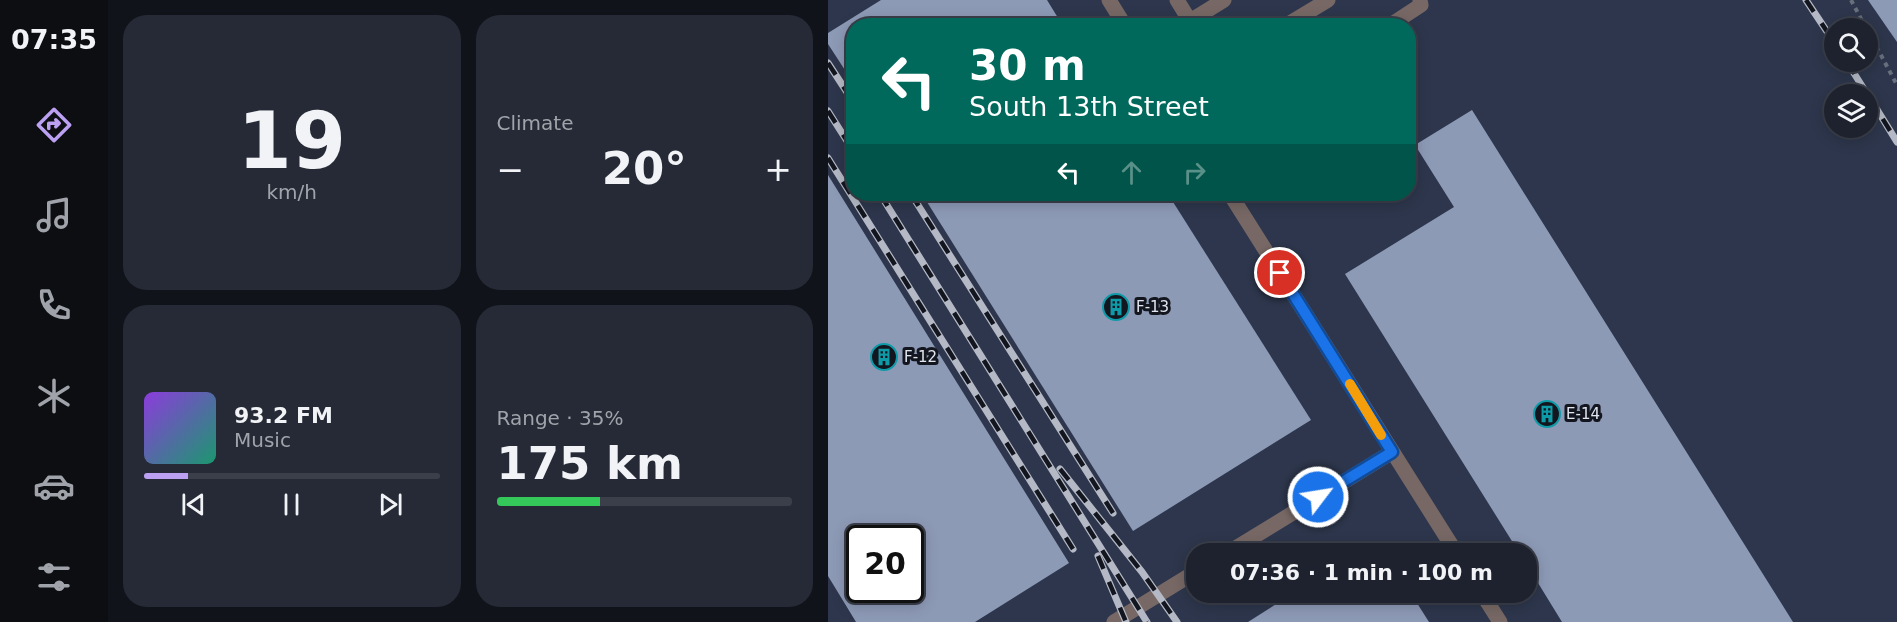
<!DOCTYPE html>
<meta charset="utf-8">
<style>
:root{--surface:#1d222e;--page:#252a36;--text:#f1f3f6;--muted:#a0a4aa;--line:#3b3f4a;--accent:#bca0f2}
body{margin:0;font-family:"DejaVu Sans",sans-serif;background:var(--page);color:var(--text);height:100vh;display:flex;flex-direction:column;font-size:22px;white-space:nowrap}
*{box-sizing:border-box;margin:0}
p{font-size:20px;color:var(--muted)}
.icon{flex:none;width:33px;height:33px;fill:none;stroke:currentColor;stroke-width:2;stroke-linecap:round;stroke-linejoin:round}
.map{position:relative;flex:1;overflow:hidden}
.drawer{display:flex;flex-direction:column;gap:15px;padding:15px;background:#101319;width:720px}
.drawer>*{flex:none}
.banner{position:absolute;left:18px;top:18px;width:570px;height:183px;border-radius:24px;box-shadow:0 3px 15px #0003,0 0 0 2px var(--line);background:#00695c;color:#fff;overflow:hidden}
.buttons{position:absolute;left:996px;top:18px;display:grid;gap:12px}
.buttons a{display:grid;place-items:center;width:54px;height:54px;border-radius:50%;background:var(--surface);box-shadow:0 3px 15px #0003,0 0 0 2px var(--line);font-size:30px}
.speed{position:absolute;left:18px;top:525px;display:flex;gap:12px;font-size:30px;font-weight:700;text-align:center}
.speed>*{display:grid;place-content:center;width:78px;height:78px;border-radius:50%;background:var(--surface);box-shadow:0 3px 15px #0003,0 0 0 2px var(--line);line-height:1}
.speed .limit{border:3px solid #111;border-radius:9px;background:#fff;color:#111}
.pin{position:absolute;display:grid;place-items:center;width:51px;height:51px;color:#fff;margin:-26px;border:3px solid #fff;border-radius:50%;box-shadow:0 2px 6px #0007}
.me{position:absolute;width:66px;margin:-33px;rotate:59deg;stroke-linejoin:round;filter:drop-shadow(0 0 4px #0008)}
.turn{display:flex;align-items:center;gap:21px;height:126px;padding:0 24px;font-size:27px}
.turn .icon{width:78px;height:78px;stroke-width:2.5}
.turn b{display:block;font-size:42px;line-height:51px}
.lanes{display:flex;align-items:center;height:57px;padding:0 24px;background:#0003;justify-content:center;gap:30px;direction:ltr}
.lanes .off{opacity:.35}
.big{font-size:45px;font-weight:700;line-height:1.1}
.drawer .tile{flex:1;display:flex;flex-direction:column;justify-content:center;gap:9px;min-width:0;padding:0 21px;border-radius:24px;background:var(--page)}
.drawer .dial{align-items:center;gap:0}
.dial b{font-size:78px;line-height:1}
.song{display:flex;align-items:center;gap:18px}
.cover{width:72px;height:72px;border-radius:9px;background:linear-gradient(135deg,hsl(270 70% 55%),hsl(160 70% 35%))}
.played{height:6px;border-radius:3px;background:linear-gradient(90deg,var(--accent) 15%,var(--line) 15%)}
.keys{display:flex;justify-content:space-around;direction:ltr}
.heat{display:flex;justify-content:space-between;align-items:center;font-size:33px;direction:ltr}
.charge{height:9px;border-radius:4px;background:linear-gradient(90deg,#34c759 35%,var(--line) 0)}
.drawer .tiles{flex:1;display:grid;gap:15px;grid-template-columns:repeat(2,1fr)}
.trip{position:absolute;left:358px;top:543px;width:351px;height:60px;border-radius:24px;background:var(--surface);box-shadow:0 3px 15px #0003,0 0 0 2px var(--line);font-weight:700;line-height:60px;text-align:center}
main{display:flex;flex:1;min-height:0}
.menu{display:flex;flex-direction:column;width:108px;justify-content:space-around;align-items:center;background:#0c0e12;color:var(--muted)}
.menu .icon{width:42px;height:42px}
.menu .current{color:var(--accent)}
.menu b{font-size:27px;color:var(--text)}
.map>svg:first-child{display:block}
</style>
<main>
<nav class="menu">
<b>07:35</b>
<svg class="icon current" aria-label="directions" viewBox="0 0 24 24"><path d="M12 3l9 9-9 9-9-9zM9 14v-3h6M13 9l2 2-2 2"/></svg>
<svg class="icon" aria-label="music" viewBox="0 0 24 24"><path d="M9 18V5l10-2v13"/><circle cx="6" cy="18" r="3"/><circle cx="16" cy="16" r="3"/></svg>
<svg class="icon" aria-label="phone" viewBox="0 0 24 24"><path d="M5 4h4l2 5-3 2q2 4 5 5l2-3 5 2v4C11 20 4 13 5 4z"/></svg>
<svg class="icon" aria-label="climate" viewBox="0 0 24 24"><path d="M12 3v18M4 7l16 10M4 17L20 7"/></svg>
<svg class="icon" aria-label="car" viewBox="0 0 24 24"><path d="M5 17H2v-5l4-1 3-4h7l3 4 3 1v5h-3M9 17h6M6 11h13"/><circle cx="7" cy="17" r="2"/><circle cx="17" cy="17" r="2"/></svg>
<svg class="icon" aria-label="filters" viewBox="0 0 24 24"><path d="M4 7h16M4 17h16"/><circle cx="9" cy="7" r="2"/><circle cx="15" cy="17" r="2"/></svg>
</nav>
<section class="drawer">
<div class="tiles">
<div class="tile dial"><b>19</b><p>km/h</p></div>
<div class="tile"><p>Climate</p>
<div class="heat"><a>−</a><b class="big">20°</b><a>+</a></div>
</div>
<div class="tile">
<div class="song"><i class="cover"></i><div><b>93.2 FM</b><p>Music</p></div></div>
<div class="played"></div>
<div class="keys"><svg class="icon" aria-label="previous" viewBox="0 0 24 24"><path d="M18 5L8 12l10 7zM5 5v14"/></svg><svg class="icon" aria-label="pause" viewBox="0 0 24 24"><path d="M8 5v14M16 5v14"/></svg><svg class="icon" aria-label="next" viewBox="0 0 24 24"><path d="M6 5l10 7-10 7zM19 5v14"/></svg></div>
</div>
<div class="tile"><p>Range · 35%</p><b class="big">175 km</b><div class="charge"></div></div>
</div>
</section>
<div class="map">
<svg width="1069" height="622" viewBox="0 0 1069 622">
<rect width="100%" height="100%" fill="#272e3e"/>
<path fill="#2d364c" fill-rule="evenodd" d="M 0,0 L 1069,0 L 1069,622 L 0,622 ZM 26,26 L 580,26 L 580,194 L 26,194 ZM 1006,28 L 1040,28 L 1040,62 L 1006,62 ZM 1006,94 L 1040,94 L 1040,128 L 1006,128 ZM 32,538 L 82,538 L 82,590 L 32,590 ZM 369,554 L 699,554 L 699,592 L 369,592 Z"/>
<g fill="#8d9ab6" fill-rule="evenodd">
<polygon points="53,0 219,0 235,26 26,26 26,84 0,44 0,33"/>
<polygon points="1040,0 1069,0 1069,42"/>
<polygon points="644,110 965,622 734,622 699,565 699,554 692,554 517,274 626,207 587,145"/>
<path d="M 0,175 L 241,563 L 147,622 L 28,622 L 0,576 ZM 32,538 L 82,538 L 82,590 L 32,590 Z"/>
<polygon points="94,194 340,194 483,420 305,531"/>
<polygon points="467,592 582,592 601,622 420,622"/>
</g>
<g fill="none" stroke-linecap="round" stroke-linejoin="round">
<g stroke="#686f7d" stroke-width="4" stroke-dasharray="4.5 4.5" stroke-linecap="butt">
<polyline points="1023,0 1038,28"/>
<polyline points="1040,31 1069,85"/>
</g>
<g stroke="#776865" stroke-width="15">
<polyline points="281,0 297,26"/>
<polyline points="349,0 365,26"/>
<polyline points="354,26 396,0"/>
<polyline points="457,26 500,0"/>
<polyline points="561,26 593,5 592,0"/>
<polyline points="402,194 629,554"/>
<polyline points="398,554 564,452"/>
<polyline points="653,592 672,622"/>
<polyline points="286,622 369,571"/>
</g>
<defs>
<g id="rail">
<polyline points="978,0 1006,42"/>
<polyline points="1019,62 1039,94"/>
<polyline points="0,63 26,103"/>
<polyline points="1040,95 1069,142"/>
<polyline points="0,111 26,152"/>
<polyline points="0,158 245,549"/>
<polyline points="52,194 319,622"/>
<polyline points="83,194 285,513"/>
<polyline points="232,469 314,572 349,622"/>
<polyline points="270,556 298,622"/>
</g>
</defs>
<use href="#rail" stroke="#b4b9c5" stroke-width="7"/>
<use href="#rail" stroke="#13161e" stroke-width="4.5" stroke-dasharray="14" stroke-linecap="butt"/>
</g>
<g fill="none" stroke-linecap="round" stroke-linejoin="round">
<defs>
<polyline id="route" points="452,273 564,452 490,497"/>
</defs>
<use href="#route" stroke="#114b97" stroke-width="15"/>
<use href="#route" stroke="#1a73e8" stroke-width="10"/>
<polyline stroke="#f59e0b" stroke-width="10" points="522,384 553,435"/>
</g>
<defs>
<symbol id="building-ring" viewBox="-11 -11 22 22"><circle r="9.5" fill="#13161e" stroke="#0f9aa8" stroke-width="1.5"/><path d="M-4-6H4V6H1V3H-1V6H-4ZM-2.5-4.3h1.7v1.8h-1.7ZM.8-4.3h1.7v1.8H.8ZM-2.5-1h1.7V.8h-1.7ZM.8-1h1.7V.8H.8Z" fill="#0f9aa8"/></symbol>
</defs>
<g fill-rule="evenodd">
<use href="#building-ring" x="273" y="292" width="30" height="30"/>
<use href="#building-ring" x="41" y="342" width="30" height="30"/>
<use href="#building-ring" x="704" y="399" width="30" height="30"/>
</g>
<g text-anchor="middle" stroke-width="6" stroke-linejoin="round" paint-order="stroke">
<g font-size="15" fill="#e0e5f0" stroke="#13161e" text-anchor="start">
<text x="308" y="312">F-13</text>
<text x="76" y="362">F-12</text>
<text x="738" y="419">E-14</text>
</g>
</g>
</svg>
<div class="buttons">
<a><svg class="icon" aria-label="search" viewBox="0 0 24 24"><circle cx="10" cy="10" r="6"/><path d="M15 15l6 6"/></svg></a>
<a><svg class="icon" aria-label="layers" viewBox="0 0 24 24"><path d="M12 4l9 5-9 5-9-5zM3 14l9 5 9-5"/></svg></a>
</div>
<div class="speed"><div class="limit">20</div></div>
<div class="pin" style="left:452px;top:273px;background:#d93025"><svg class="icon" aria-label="arrive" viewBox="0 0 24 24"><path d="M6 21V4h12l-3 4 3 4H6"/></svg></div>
<svg class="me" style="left:490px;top:497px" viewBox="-20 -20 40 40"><circle r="17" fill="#1a73e8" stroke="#fff" stroke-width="3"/><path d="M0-11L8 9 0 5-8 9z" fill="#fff"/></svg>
<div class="trip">07:36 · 1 min · 100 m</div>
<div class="banner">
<div class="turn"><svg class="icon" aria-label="left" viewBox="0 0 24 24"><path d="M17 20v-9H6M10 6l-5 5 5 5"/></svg><div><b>30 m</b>South 13th Street</div></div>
<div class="lanes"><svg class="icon" aria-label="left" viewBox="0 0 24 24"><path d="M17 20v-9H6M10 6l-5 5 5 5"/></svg><svg class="icon off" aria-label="ahead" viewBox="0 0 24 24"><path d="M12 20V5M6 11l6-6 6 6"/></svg><svg class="icon off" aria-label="right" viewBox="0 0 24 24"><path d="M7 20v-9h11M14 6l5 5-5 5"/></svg></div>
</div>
</div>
</main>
